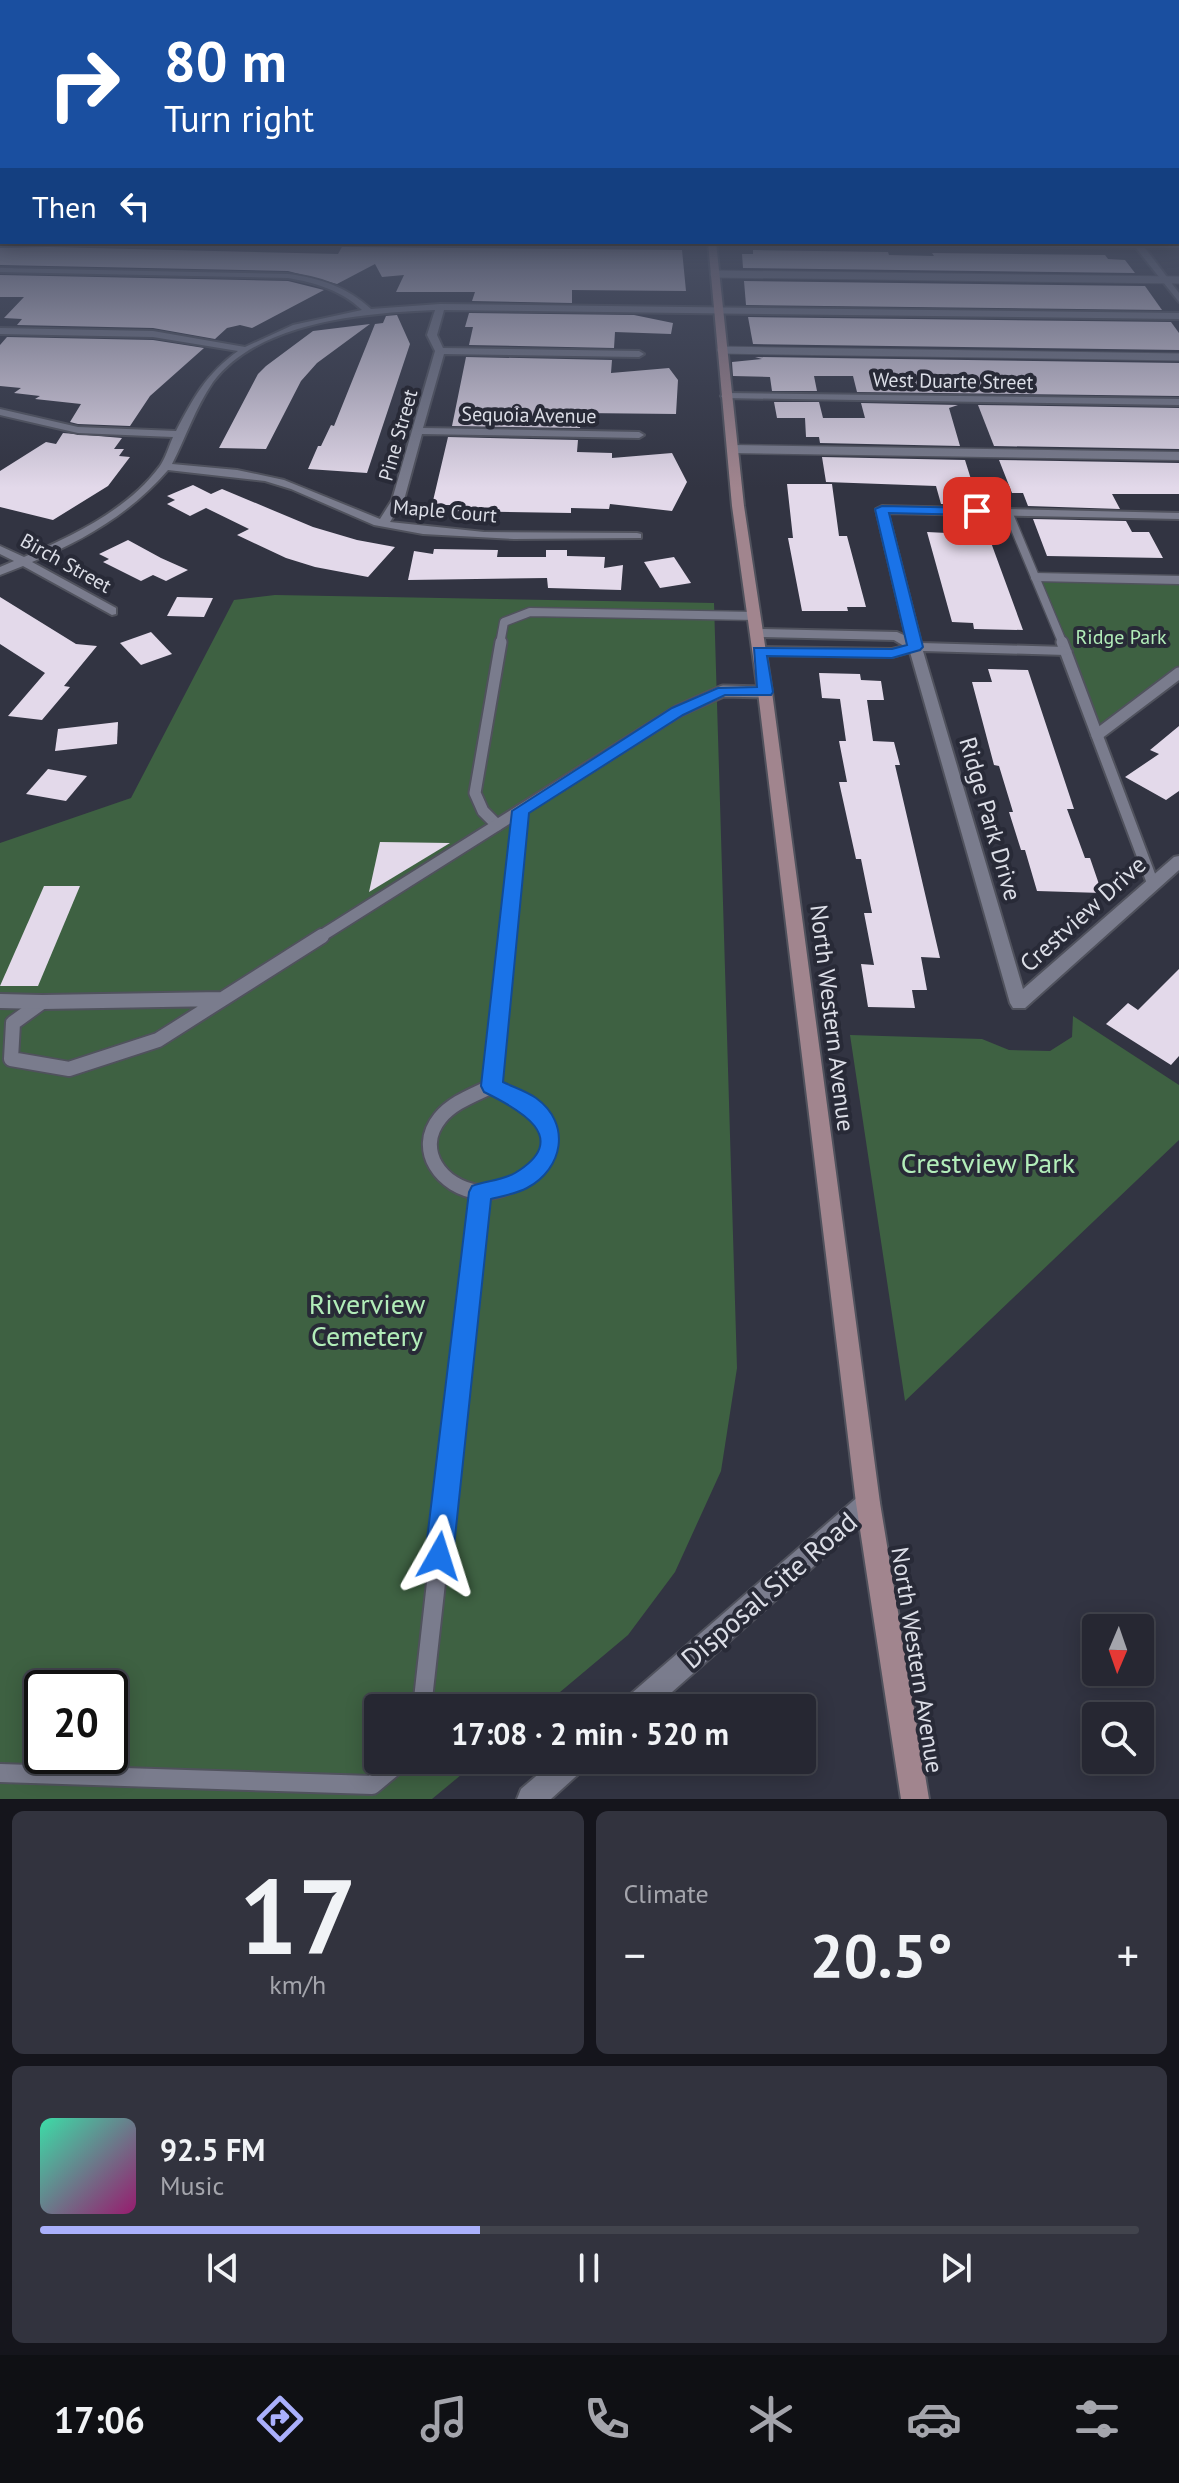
<!DOCTYPE html>
<meta charset="utf-8">
<style>
:root{--surface:#262732;--page:#32333e;--text:#f1f3f6;--muted:#a4a5ac;--line:#42444d;--accent:#aab0fc}
body{margin:0;font-family:"PT Sans",sans-serif;background:var(--page);color:var(--text);height:100vh;display:flex;flex-direction:column;font-size:30px;white-space:nowrap}
*{box-sizing:border-box;margin:0}
p{font-size:26px;color:var(--muted)}
.icon{flex:none;width:44px;height:44px;fill:none;stroke:currentColor;stroke-width:2;stroke-linecap:round;stroke-linejoin:round}
.map{position:relative;height:1799px;overflow:hidden}
.sheet{display:flex;flex-direction:column;gap:12px;padding:12px;background:#15151c;flex:1}
.sheet>*{flex:none}
.top-card{position:absolute;left:0px;top:0px;width:1180px;height:244px;box-shadow:0 4px 20px #0003,0 0 0 2px var(--line);background:#1a4fa0;color:#fff;overflow:hidden}
.needle{width:52px;rotate:182deg}
.fabs{position:absolute;left:1082px;top:1614px;display:grid;gap:16px}
.fabs a{display:grid;place-items:center;width:72px;height:72px;border-radius:8px;background:var(--surface);box-shadow:0 4px 20px #0003,0 0 0 2px var(--line);font-size:40px}
.speed{position:absolute;left:24px;top:1670px;display:flex;gap:16px;font-size:40px;font-weight:700;text-align:center}
.speed>*{display:grid;place-content:center;width:104px;height:104px;border-radius:50%;background:var(--surface);box-shadow:0 4px 20px #0003,0 0 0 2px var(--line);line-height:1}
.speed .limit{border:4px solid #111;border-radius:12px;background:#fff;color:#111}
.pin{position:absolute;display:grid;place-items:center;width:68px;height:68px;color:#fff;margin:-34px;border-radius:16px;box-shadow:0 4px 12px #0006}
.me{position:absolute;width:88px;margin:-44px;rotate:6deg;stroke-linejoin:round;filter:drop-shadow(0 0 6px #0008)}
.turn{display:flex;align-items:center;gap:28px;height:168px;padding:0 32px;font-size:36px}
.turn .icon{width:104px;height:104px;stroke-width:2.5}
.turn b{display:block;font-size:56px;line-height:68px}
.then{display:flex;align-items:center;height:76px;padding:0 32px;background:#0003;gap:16px;font-size:30px}
.big{font-size:60px;font-weight:800;line-height:1.1}
.sheet .card{flex:1;display:flex;flex-direction:column;justify-content:center;gap:12px;min-width:0;padding:0 28px;border-radius:12px;background:var(--page)}
.sheet .dial{align-items:center;gap:0}
.dial b{font-size:104px;line-height:1}
.song{display:flex;align-items:center;gap:24px}
.cover{width:96px;height:96px;border-radius:12px;background:linear-gradient(135deg,hsl(160 70% 55%),hsl(320 70% 35%))}
.played{height:8px;border-radius:4px;background:linear-gradient(90deg,var(--accent) 40%,var(--line) 40%)}
.keys{display:flex;justify-content:space-around;direction:ltr}
.heat{display:flex;justify-content:space-between;align-items:center;font-size:44px;direction:ltr}
.sheet .tiles{flex:1;display:grid;gap:12px;grid-template-columns:1fr 1fr}
.card:last-child{grid-column:span 2}
.trip{position:absolute;left:364px;top:1694px;width:452px;height:80px;border-radius:8px;background:var(--surface);box-shadow:0 4px 20px #0003,0 0 0 2px var(--line);font-weight:800;line-height:80px;text-align:center}
.dock{display:flex;height:128px;justify-content:space-around;align-items:center;background:#0f1014;color:var(--muted)}
.dock .icon{width:56px;height:56px}
.dock .on{color:var(--accent)}
.dock b{font-size:36px;color:var(--text)}
.map>svg:first-child{display:block}
</style>
<div class="map">
<svg width="1179" height="1799" viewBox="0 0 1179 1799">
<rect width="100%" height="100%" fill="#323442"/>
<g fill="#3e6142" fill-rule="evenodd">
<polygon points="1035,577 1179,580 1179,673 1097,735"/>
<path d="M 275,595 L 714,603 L 737,1368 L 721,1471 L 675,1572 L 628,1635 L 541,1708 L 378,1708 L 378,1760 L 479,1760 L 432,1799 L 0,1799 L 0,843 L 131,798 L 234,600 ZM 42,1688 L 110,1688 L 110,1756 L 42,1756 Z"/>
<polygon points="1073,1016 1179,1085 1179,1140 905,1401 850,1035 982,1039 1009,1050 1050,1051 1072,1037"/>
</g>
<g fill="#e3d9ea">
<polygon points="48,247 338,254 342,247 682,250 686,291 572,290 572,303 472,301 475,292 396,292 404,275 382,277 375,264 337,284 288,271 0,265 0,248"/>
<polygon points="753,250 888,252 889,255 934,256 932,253 1105,255 1108,259 1125,260 1135,273 743,268 742,254 753,254"/>
<polygon points="0,275 288,281 324,290 252,328 240,325 227,328 215,339 153,328 17,325 22,319 4,318 24,297 0,297"/>
<polygon points="744,281 1145,286 1162,310 746,305"/>
<polygon points="469,313 634,315 673,323 671,334 615,332 614,348 469,345 473,327 465,327"/>
<polygon points="397,315 410,344 367,473 308,469 318,446 321,446 331,425 334,426 375,324 383,323 386,316"/>
<polygon points="748,317 1171,322 1179,333 1179,350 753,344"/>
<polygon points="370,324 317,363 301,381 266,449 219,448 258,374 266,366 313,331"/>
<polygon points="7,337 153,340 204,348 150,396 130,426 78,424 70,422 81,404 35,399 40,396 14,393 21,388 0,386 0,345"/>
<polygon points="466,357 612,360 611,373 669,368 678,380 676,414 582,413 580,428 452,426"/>
<polygon points="755,357 1179,363 1179,396 857,392 853,376 814,376 817,391 772,391 770,377 733,376 732,362 762,359"/>
<polygon points="774,402 819,402 823,418 865,418 861,403 958,405 949,408 960,446 820,443 819,437 806,437 805,418 777,418"/>
<polygon points="978,405 1179,408 1179,449 994,446"/>
<polygon points="63,433 122,438 114,449 124,449 119,456 130,457 108,486 53,520 0,507 0,471 46,442 56,444"/>
<polygon points="448,437 578,440 577,452 612,453 612,458 672,453 687,482 672,511 610,504 609,509 571,508 571,513 450,511 450,505 432,505"/>
<polygon points="822,457 965,460 979,505 941,504 936,486 826,482"/>
<polygon points="999,460 1179,463 1179,494 1112,494 1120,509 1028,506 1023,493 1012,493"/>
<polygon points="787,484 832,484 839,536 847,536 866,607 847,607 848,611 802,611 788,538 793,538"/>
<polygon points="193,485 211,494 222,489 313,527 357,540 395,547 368,577 315,567 286,558 237,535 249,529 206,508 190,516 167,504 175,500 167,496"/>
<polygon points="945,517 982,518 1023,630 974,629 973,623 952,622 927,532 947,533"/>
<polygon points="1033,519 1126,521 1132,532 1149,532 1163,558 1047,556"/>
<polygon points="128,540 161,558 188,570 166,581 153,575 141,581 103,562 109,559 99,554"/>
<polygon points="434,549 498,550 497,557 546,557 546,550 567,550 567,556 605,557 604,568 623,565 621,590 548,588 547,578 408,580 414,551 433,554"/>
<polygon points="674,557 691,583 660,588 644,562"/>
<polygon points="0,597 76,644 97,646 64,686 70,687 42,720 8,716 45,673 0,644"/>
<polygon points="177,597 213,598 204,617 167,616"/>
<polygon points="151,632 172,654 141,665 120,643"/>
<polygon points="988,669 1028,670 1074,809 1067,809 1085,858 1090,858 1102,893 1037,891 1025,850 1021,850 1009,812 1013,812 999,766 994,765 972,682 992,682"/>
<polygon points="819,673 860,674 861,680 881,681 884,700 867,700 873,741 894,742 900,765 895,765 940,958 921,957 927,990 912,990 915,1008 868,1007 861,964 874,965 864,913 872,913 861,859 856,859 839,782 847,782 839,741 846,741 840,699 822,698"/>
<polygon points="118,722 117,744 55,751 58,729"/>
<polygon points="1179,726 1179,791 1166,800 1125,777 1159,754 1150,750"/>
<polygon points="48,769 87,776 66,801 26,794"/>
<polygon points="380,842 450,843 369,892"/>
<polygon points="44,886 80,886 38,986 0,986"/>
<polygon points="1179,969 1179,1056 1171,1065 1106,1024 1128,1003 1138,1010"/>
</g>
<g fill="none" stroke-linecap="round" stroke-linejoin="round">
<defs>
<g id="service-far4">
<polyline points="714,274 1179,280"/>
<polyline points="721,350 1179,357"/>
</g>
<g id="service-far3">
<polyline points="732,449 1179,456"/>
<polyline points="1008,512 1063,644"/>
<polyline points="1035,577 1179,580"/>
<polyline points="500,644 504,622 530,612 755,616"/>
</g>
<g id="service-far2">
<polyline points="1062,642 1153,884"/>
<polyline points="1097,735 1179,673"/>
<polyline points="497,825 483,811 475,793 501,642"/>
<polyline points="318,938 678,711 723,691 765,692"/>
<polyline points="507,938 520,811"/>
</g>
<g id="service-far1">
<polyline points="222,999 42,1002 13,1023 11,1059 69,1069 158,1040 322,936"/>
<polyline points="0,1001 42,1002"/>
<path d="M 492,1086 C 517,1097 550,1110 549,1143 C 548,1172 506,1194 479,1192 C 442,1188 414,1150 440,1118 C 453,1102 474,1095 492,1086 Z"/>
<polyline points="492,1086 507,936"/>
<polyline points="466,1316 480,1192"/>
</g>
<g id="service">
<polyline points="422,1708 466,1314"/>
<polyline points="0,1773 372,1785 402,1760"/>
</g>
<g id="minor">
<polygon points="870,242 1179,244 1179,248 1145,248 1179,293 1179,302 1136,248 874,244"/>
<path d="M 0,268 L 288,274 C 320,278 347,287 371,309 L 440,304 L 1179,313 L 1179,319 L 444,310 L 437,335 L 443,348 L 639,351 L 644,354 L 639,357 L 444,354 L 423,428 L 639,432 L 644,435 L 639,438 L 422,434 L 404,500 L 390,522 L 484,532 L 637,533 L 641,534 L 641,538 L 514,539 L 423,534 L 374,525 L 291,489 L 265,481 L 168,470 C 131,513 84,540 32,562 L 116,608 L 116,614 L 112,615 L 23,566 L 0,575 L 0,567 L 14,561 L 0,554 L 0,546 L 24,557 C 72,536 128,510 160,466 C 166,457 169,446 173,437 L 78,433 L 0,415 L 0,409 L 78,427 L 176,431 C 194,397 206,374 238,351 L 153,337 L 0,334 L 0,328 L 153,331 L 245,347 L 293,325 L 362,310 C 341,290 316,283 288,278 L 0,272 ZM 435,310 L 427,335 L 435,351 L 392,500 L 380,519 L 284,480 L 237,470 L 172,464 C 186,437 195,408 213,382 C 259,321 365,313 435,310 Z"/>
<polygon points="726,393 1179,399 1179,405 723,398 721,396"/>
<polygon points="882,506 1179,513 1179,519 888,513 921,643 1066,647 1072,651 1066,655 923,651 1023,989 1174,857 1179,856 1179,870 1025,1008 1013,1008 1010,1003 910,652 892,657 759,655 753,651 759,647 892,649 904,646 894,640 757,637 751,633 757,629 897,632 906,636 876,509"/>
<polygon points="868,1491 876,1495 880,1503 876,1511 654,1708 621,1708 625,1699 860,1495"/>
<polygon points="555,1760 588,1760 584,1769 551,1799 517,1799 521,1789"/>
</g>
<polygon id="secondary" points="708,242 716,242 744,506 772,692 880,1503 929,1799 901,1799 856,1503 758,692 732,506"/>
</defs>
<use href="#service-far4" stroke="#50525d" stroke-width="9"/>
<use href="#service-far3" stroke="#50525d" stroke-width="11"/>
<use href="#service-far2" stroke="#50525d" stroke-width="15"/>
<use href="#service-far1" stroke="#50525d" stroke-width="18"/>
<use href="#service" stroke="#50525d" stroke-width="22"/>
<use href="#minor" stroke="#50525d" stroke-width="4"/>
<use href="#secondary" stroke="#50525d" stroke-width="4"/>
<use href="#service-far4" stroke="#7a7c8d" stroke-width="7"/>
<use href="#service-far3" stroke="#7a7c8d" stroke-width="8"/>
<use href="#service-far2" stroke="#7a7c8d" stroke-width="11"/>
<use href="#service-far1" stroke="#7a7c8d" stroke-width="14"/>
<use href="#service" stroke="#7a7c8d" stroke-width="18"/>
<use href="#minor" fill="#7a7c8d" fill-rule="evenodd"/>
<use href="#secondary" fill="#a1858e" fill-rule="evenodd"/>
</g>
<linearGradient id="sky" x2="0" y2="1"><stop stop-color="#1c1d24"/><stop offset="0.48" stop-color="#495065"/><stop offset="1" stop-color="#495065" stop-opacity="0"/></linearGradient>
<rect width="1179" height="488" fill="url(#sky)"/>
<path fill="#1a73e8" stroke="#114b97" stroke-width="2" d="M 882,506 L 977,508 L 983,511 L 977,515 L 889,513 L 923,647 L 920,650 L 892,658 L 767,656 L 773,692 L 771,695 L 725,695 L 683,715 L 529,813 L 503,1082 C 513,1087 526,1091 536,1098 C 572,1124 563,1169 527,1188 C 516,1194 502,1196 491,1199 L 453,1556 L 449,1566 L 439,1570 L 429,1566 L 425,1556 L 469,1192 L 472,1186 C 486,1181 503,1180 515,1173 C 573,1138 519,1109 484,1092 L 481,1086 L 512,811 L 672,708 L 718,688 L 757,687 L 754,648 L 892,649 L 907,645 L 875,509 Z"/>
<g text-anchor="middle" stroke-width="8" stroke-linejoin="round" paint-order="stroke">
<g font-size="20" fill="#dcdee7" stroke="#282a37">
<text transform="translate(953 381) rotate(1)" y="7">West Duarte Street</text>
<text transform="translate(529 415) rotate(1)" y="7">Sequoia Avenue</text>
<text transform="translate(398 435) rotate(-74)" y="7">Pine Street</text>
<text transform="translate(445 511) rotate(5)" y="7">Maple Court</text>
<text transform="translate(66 563) rotate(29)" y="7">Birch Street</text>
</g>
<g font-size="20" fill="#b2edb9" stroke="#282a37">
<text x="1121" y="644">Ridge Park</text>
</g>
<g font-size="24" fill="#dcdee7" stroke="#282a37">
<text transform="translate(990 819) rotate(74)" y="8">Ridge Park Drive</text>
<text transform="translate(1083 914) rotate(-42)" y="8">Crestview Drive</text>
<text transform="translate(832 1018) rotate(83)" y="8">North Western Avenue</text>
<text transform="translate(917 1660) rotate(81)" y="8">North Western Avenue</text>
</g>
<g font-size="28" fill="#b2edb9" stroke="#282a37">
<text x="988" y="1173">Crestview Park</text>
<text x="367" y="1314">Riverview<tspan x="367" dy="32">Cemetery</tspan></text>
</g>
<g font-size="28" fill="#dcdee7" stroke="#282a37">
<text transform="translate(769 1590) rotate(-41)" y="10">Disposal Site Road</text>
</g>
</g>
</svg>
<div class="fabs">
<a><svg class="needle" viewBox="-14 -14 28 28"><path d="M0-13l5 13h-10z" fill="#e53935"/><path d="M0 13l5-13h-10z" fill="#a4a5ac"/></svg></a>
<a><svg class="icon" aria-label="search" viewBox="0 0 24 24"><circle cx="10" cy="10" r="6"/><path d="M15 15l6 6"/></svg></a>
</div>
<div class="speed"><div class="limit">20</div></div>
<div class="pin" style="left:977px;top:511px;background:#d93025"><svg class="icon" aria-label="arrive" viewBox="0 0 24 24"><path d="M6 21V4h12l-3 4 3 4H6"/></svg></div>
<svg class="me" style="left:439px;top:1556px" viewBox="-20 -20 40 40"><path d="M0-17L14 15 0 8-14 15z" fill="#1a73e8" stroke="#fff" stroke-width="4"/></svg>
<div class="trip">17:08 · 2 min · 520 m</div>
<div class="top-card">
<div class="turn"><svg class="icon" aria-label="right" viewBox="0 0 24 24"><path d="M7 20v-9h11M14 6l5 5-5 5"/></svg><div><b>80 m</b>Turn right</div></div>
<div class="then">Then<svg class="icon" aria-label="left" viewBox="0 0 24 24"><path d="M17 20v-9H6M10 6l-5 5 5 5"/></svg></div>
</div>
</div>
<section class="sheet">
<div class="tiles">
<div class="card dial"><b>17</b><p>km/h</p></div>
<div class="card"><p>Climate</p>
<div class="heat"><a>−</a><b class="big">20.5°</b><a>+</a></div>
</div>
<div class="card">
<div class="song"><i class="cover"></i><div><b>92.5 FM</b><p>Music</p></div></div>
<div class="played"></div>
<div class="keys"><svg class="icon" aria-label="previous" viewBox="0 0 24 24"><path d="M18 5L8 12l10 7zM5 5v14"/></svg><svg class="icon" aria-label="pause" viewBox="0 0 24 24"><path d="M8 5v14M16 5v14"/></svg><svg class="icon" aria-label="next" viewBox="0 0 24 24"><path d="M6 5l10 7-10 7zM19 5v14"/></svg></div>
</div>
</div>
</section>
<nav class="dock">
<b>17:06</b>
<svg class="icon on" aria-label="directions" viewBox="0 0 24 24"><path d="M12 3l9 9-9 9-9-9zM9 14v-3h6M13 9l2 2-2 2"/></svg>
<svg class="icon" aria-label="music" viewBox="0 0 24 24"><path d="M9 18V5l10-2v13"/><circle cx="6" cy="18" r="3"/><circle cx="16" cy="16" r="3"/></svg>
<svg class="icon" aria-label="phone" viewBox="0 0 24 24"><path d="M5 4h4l2 5-3 2q2 4 5 5l2-3 5 2v4C11 20 4 13 5 4z"/></svg>
<svg class="icon" aria-label="climate" viewBox="0 0 24 24"><path d="M12 3v18M4 7l16 10M4 17L20 7"/></svg>
<svg class="icon" aria-label="car" viewBox="0 0 24 24"><path d="M5 17H2v-5l4-1 3-4h7l3 4 3 1v5h-3M9 17h6M6 11h13"/><circle cx="7" cy="17" r="2"/><circle cx="17" cy="17" r="2"/></svg>
<svg class="icon" aria-label="filters" viewBox="0 0 24 24"><path d="M4 7h16M4 17h16"/><circle cx="9" cy="7" r="2"/><circle cx="15" cy="17" r="2"/></svg>
</nav>
